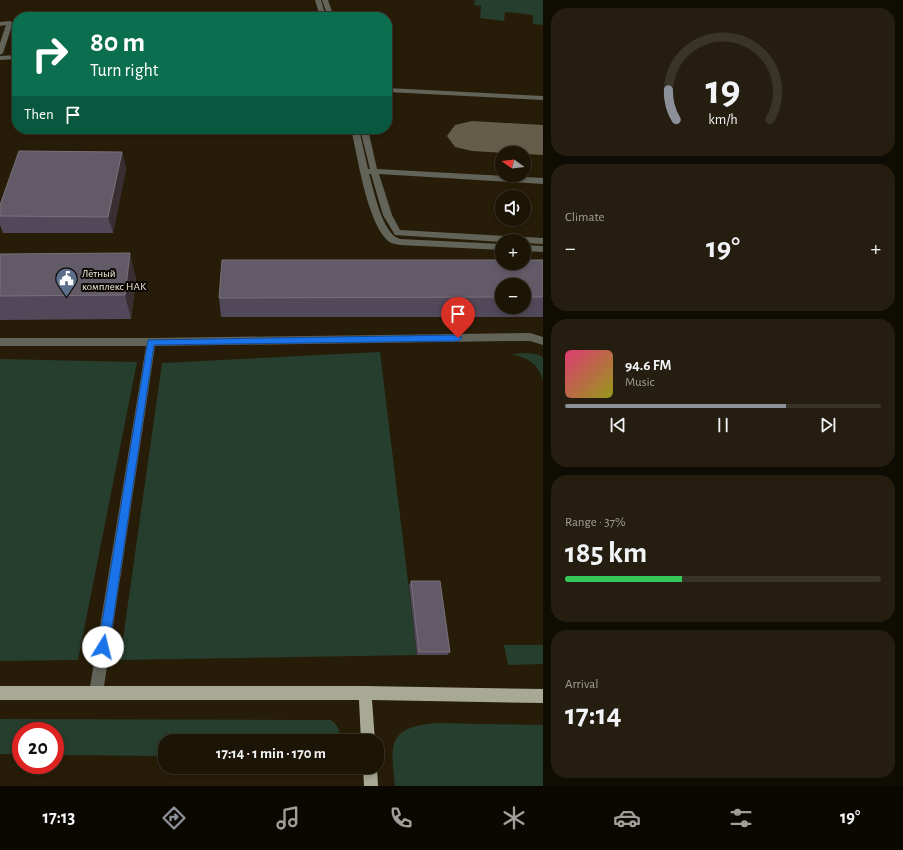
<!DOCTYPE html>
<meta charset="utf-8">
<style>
:root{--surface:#1c1506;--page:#251e10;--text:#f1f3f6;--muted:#a09f9b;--line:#3a3428;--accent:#8c9099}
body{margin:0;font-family:"Alegreya Sans",sans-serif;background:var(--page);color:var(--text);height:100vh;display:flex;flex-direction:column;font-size:15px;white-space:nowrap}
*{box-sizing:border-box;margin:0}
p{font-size:13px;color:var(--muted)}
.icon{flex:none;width:22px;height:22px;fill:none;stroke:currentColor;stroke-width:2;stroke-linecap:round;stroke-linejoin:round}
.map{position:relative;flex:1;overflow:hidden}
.side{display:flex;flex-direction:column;gap:8px;padding:8px;background:#0f0c03;width:360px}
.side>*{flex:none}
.guide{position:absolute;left:12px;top:12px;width:380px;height:122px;border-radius:16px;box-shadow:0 2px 6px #0003,0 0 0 1px var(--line);background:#0b6e4f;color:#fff;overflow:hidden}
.needle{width:26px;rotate:284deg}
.buttons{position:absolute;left:495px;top:146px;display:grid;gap:8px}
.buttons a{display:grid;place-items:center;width:36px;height:36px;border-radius:50%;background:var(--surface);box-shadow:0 2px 6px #0003,0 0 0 1px var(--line);font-size:20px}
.speed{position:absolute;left:12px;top:722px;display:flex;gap:8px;font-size:20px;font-weight:700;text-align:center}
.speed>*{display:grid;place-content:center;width:52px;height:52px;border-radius:50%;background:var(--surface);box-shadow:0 2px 6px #0003,0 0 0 1px var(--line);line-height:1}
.speed .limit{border:6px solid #d22;background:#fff;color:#111}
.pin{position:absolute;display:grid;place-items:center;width:34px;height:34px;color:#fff;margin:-41px -17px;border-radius:50% 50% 50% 0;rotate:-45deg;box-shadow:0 0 4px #0007}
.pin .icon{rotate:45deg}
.me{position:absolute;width:44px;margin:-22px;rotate:9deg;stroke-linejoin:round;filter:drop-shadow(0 0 3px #0008)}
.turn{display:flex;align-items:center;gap:14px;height:84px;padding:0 12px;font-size:18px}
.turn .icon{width:52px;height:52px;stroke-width:2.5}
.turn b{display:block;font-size:28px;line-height:34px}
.then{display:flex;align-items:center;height:38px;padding:0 12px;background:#0003;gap:8px;font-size:15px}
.big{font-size:30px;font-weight:700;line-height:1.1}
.side .widget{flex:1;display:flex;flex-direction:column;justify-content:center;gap:6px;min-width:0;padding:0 14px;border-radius:16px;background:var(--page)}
.side .dial{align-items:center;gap:0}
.dial svg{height:104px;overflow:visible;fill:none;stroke:var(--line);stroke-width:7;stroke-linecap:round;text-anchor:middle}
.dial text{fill:var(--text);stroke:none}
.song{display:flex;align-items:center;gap:12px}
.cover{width:48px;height:48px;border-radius:6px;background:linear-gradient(135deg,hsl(340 70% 55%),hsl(60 70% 35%))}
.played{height:4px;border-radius:2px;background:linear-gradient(90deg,var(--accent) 70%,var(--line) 70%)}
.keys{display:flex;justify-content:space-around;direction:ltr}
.heat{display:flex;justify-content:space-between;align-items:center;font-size:22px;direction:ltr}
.charge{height:6px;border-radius:3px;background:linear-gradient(90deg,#34c759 37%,var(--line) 0)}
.trip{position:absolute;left:158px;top:734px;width:226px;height:40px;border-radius:16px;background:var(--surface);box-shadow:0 2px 6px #0003,0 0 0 1px var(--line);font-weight:700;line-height:40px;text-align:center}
.menu{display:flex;height:64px;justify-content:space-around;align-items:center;background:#0b0802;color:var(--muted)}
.menu .icon{width:28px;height:28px}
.menu .active{color:var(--accent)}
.menu b{font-size:18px;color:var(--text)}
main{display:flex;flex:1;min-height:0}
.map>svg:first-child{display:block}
</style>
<main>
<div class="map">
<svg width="543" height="786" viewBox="0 0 543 786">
<rect width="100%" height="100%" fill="#261c08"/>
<g fill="#263e2d">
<polygon points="475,0 543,0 543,25 533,24 533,15 505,12 504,21 480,18 481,6 474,5"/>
<polygon points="380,352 417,655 120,660 162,363"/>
<path d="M 525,353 L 536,354 L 543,357 L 543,381 C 538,363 528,358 511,354 Z"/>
<polygon points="0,359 137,362 78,660 0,661"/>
<polygon points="504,645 543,645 543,664 508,665"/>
<path d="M 0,719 L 331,720 C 338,725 341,732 340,741 L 165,741 L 165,756 L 55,755 L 55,731 L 21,731 L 21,754 L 0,754 Z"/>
<path d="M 435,723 L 543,725 L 543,786 L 395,786 C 391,745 386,728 435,723 Z"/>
</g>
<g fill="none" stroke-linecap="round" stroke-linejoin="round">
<polygon fill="#655c4a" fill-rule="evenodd" points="472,121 543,125 543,155 472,151 455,147 447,136 455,125"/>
<g fill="#626359" fill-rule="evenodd">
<polygon points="315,0 321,0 326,17 320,17"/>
<polygon points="322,0 328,0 334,17 328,17"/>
<polygon points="10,21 13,23 3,53 0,55 0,43 6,25 0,26 0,22"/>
<polygon points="17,55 17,59 0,60 0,56"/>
<polygon points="387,88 543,96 543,100 387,92"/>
<path d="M 351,129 L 359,129 L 368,169 L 370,169 L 360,129 L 368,129 L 377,169 L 543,178 L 543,184 L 379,174 L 392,215 L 400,230 L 543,238 L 543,244 L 524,243 L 524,241 L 502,242 L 395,235 L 383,215 L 371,174 L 369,174 C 374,190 382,234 400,239 L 502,244 L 502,250 L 400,245 C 395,244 389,243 386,239 C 366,217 358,158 351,129 Z"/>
<polygon points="524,245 543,246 543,252 524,251"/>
<polygon points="530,333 543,337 543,345 530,341 519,341 155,346 103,693 101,698 96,700 91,698 89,693 146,346 0,346 0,338 151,338"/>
</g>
<g fill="#a8a994" fill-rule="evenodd">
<polygon points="0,686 365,686 543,689 543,703 372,700 375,741 361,741 359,700 0,700"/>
<polygon points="363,767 377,767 378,786 364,786"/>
</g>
</g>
<g fill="#514859" fill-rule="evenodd">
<polygon points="122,152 126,169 113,233 3,233 0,225 0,205"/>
<polygon points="0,254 136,278 131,319 0,320"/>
<path d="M 543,260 L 543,317 L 221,317 L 219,298 ZM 502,285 L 524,285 L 524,307 L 502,307 Z"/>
<polygon points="411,581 450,652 447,655 417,655 409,585"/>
</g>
<g fill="#392f33">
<polygon points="122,152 126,169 113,233 108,217"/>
<polygon points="130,253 136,278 131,319 125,295"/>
</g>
<g fill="#635a68" stroke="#79717a">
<polygon points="19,151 122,152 108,217 0,216 0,205"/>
<polygon points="130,253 125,295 0,296 0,254"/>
<polygon points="222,260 502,260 502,263 524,263 524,260 543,260 543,297 524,297 524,285 502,285 502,297 219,298"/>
<polygon points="411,581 440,581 450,652 419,652"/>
</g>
<polygon fill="#1a73e8" stroke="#114b97" points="458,335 462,338 458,341 154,345 109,647 107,651 103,653 99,651 98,647 148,340"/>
<defs>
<symbol id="civic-pin" viewBox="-11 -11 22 30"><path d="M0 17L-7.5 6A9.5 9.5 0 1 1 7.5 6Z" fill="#5c6f8a" stroke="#0b0702"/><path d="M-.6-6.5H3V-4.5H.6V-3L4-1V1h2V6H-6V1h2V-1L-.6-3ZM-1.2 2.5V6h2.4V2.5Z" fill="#fff"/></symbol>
</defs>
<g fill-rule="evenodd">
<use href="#civic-pin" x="54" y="266" width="25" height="34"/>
</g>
<g text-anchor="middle" stroke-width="4" stroke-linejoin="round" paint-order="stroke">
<g font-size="11" fill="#f3ede0" stroke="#0b0702" text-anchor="start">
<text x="82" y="277">Лётный<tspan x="82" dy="13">комплекс НАК</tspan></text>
</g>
</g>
</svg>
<div class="buttons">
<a><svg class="needle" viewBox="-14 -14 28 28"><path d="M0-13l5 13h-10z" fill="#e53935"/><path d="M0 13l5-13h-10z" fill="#a09f9b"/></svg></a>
<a><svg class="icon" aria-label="sound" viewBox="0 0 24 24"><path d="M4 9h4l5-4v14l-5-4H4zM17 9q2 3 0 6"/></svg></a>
<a>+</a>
<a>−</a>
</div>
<div class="speed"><div class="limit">20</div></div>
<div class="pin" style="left:458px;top:338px;background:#d93025"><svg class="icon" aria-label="arrive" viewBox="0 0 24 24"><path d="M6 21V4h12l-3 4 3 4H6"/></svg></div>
<svg class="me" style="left:103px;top:647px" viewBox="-20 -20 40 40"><circle r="19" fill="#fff"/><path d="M0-13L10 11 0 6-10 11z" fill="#1a73e8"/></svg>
<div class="trip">17:14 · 1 min · 170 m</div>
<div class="guide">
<div class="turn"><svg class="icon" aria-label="right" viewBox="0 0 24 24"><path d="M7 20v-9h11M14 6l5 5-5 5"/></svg><div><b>80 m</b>Turn right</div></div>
<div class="then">Then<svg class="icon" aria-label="arrive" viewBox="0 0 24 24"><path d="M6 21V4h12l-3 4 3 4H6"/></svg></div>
</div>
</div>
<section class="side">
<div class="widget dial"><svg viewBox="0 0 100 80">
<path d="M14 69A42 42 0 1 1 86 69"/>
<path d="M14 69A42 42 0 0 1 8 46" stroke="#8c9099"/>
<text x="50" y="56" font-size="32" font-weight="700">19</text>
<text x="50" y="72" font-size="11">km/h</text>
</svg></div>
<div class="widget"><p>Climate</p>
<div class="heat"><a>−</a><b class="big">19°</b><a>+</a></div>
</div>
<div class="widget">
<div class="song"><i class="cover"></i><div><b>94.6 FM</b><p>Music</p></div></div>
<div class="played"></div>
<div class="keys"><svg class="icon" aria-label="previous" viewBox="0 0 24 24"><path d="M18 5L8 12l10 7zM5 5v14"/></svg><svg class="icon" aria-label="pause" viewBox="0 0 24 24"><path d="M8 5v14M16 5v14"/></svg><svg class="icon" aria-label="next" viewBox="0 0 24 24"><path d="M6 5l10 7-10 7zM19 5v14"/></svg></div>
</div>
<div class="widget"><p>Range · 37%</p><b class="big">185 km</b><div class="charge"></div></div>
<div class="widget"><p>Arrival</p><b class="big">17:14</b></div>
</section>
</main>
<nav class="menu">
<b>17:13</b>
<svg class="icon active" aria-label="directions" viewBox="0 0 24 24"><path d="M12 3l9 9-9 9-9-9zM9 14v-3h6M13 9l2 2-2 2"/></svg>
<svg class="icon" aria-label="music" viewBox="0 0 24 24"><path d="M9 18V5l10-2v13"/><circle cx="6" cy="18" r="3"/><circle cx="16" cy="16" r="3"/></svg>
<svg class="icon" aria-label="phone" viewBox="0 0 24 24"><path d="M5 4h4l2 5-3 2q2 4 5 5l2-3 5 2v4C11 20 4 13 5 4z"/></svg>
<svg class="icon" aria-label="climate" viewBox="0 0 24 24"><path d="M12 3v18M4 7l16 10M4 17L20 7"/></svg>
<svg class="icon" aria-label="car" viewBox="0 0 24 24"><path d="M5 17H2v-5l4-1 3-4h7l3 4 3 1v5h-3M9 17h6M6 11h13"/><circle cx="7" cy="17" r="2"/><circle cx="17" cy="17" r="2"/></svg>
<svg class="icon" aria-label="filters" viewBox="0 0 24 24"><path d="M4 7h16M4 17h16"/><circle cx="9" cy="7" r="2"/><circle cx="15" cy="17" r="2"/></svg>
<b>19°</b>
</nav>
